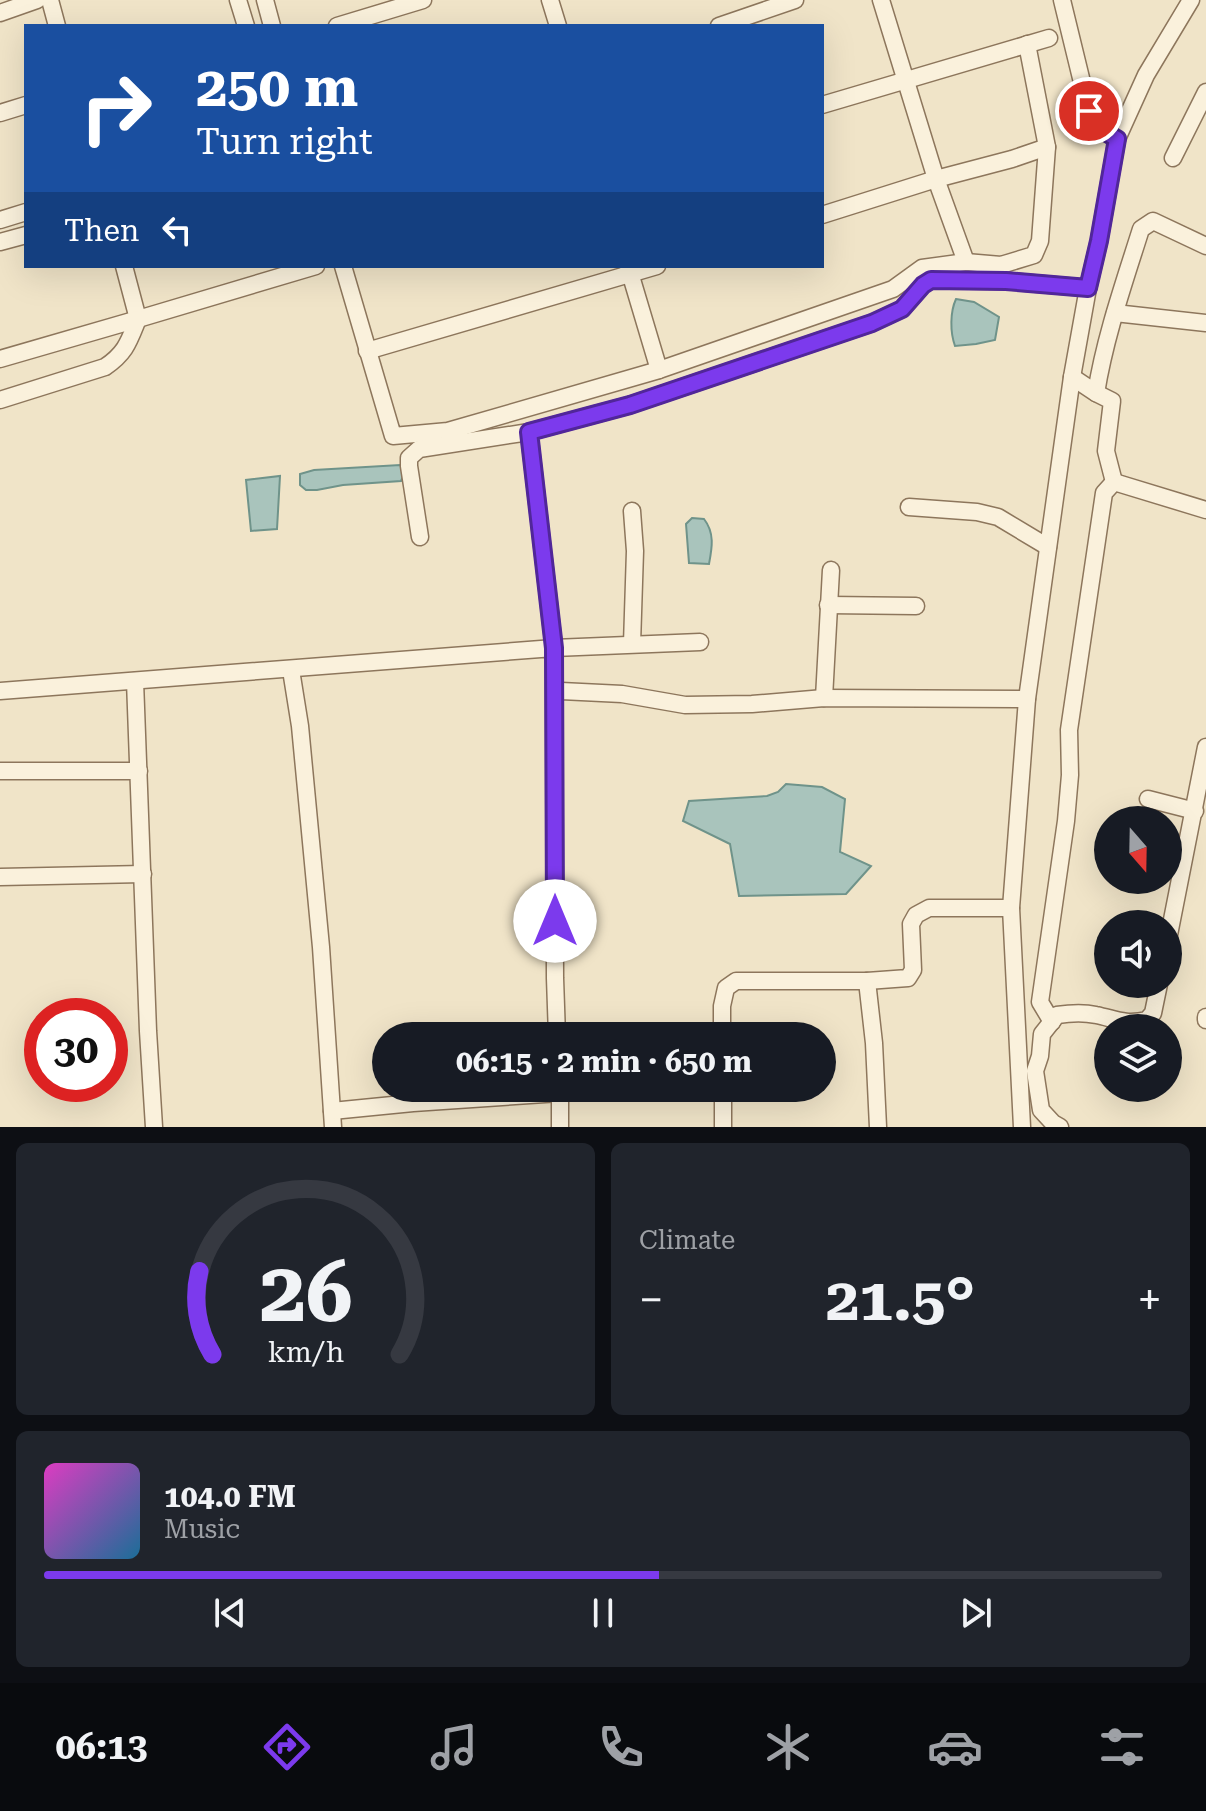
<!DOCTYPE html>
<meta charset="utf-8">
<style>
:root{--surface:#171b24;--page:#20242c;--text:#f1f3f6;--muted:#9ea1a6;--line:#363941;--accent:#7c3aed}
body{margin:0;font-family:"Roboto Serif",serif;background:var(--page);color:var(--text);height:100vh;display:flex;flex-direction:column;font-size:30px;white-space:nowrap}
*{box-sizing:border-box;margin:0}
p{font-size:26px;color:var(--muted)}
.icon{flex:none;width:44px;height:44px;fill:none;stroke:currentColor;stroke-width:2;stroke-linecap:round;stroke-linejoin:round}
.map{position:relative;height:1127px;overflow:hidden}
.details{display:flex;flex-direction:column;gap:16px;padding:16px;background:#0d0f14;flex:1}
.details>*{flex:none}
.guide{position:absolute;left:24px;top:24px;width:800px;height:244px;border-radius:0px;box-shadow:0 8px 32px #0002;background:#1a4fa0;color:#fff;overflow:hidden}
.needle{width:52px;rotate:160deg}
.tools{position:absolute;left:1094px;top:806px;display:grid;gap:16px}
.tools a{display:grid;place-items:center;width:88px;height:88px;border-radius:50%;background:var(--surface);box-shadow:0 8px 32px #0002;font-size:40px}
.speed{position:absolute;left:24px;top:998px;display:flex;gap:16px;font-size:40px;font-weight:700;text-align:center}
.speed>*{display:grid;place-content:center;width:104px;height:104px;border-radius:50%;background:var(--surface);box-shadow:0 8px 32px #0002;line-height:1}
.speed .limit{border:12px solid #d22;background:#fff;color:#111}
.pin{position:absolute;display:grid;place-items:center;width:68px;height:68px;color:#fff;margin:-34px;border:4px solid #fff;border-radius:50%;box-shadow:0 2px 8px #0007}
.me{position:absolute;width:88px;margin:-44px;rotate:0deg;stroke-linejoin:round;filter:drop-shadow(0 0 6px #0008)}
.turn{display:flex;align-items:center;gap:28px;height:168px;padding:0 40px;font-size:36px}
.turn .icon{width:104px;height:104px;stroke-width:2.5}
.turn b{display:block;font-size:56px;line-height:68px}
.then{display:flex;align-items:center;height:76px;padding:0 40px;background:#0003;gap:16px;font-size:30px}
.big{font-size:60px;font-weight:700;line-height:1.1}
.details .tile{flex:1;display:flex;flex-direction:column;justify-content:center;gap:12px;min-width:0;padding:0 28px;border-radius:12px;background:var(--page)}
.details .dial{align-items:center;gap:0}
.dial svg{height:208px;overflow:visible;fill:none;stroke:var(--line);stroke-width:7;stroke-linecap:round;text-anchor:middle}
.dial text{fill:var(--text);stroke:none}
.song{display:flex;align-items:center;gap:24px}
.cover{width:96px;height:96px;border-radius:12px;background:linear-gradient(135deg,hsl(310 70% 55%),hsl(200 70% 35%))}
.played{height:8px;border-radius:4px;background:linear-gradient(90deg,var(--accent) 55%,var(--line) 55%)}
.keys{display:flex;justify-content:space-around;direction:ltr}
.heat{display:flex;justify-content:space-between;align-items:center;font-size:44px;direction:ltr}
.details .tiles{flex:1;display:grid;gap:16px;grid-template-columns:1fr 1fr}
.tile:last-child{grid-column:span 2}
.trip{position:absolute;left:372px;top:1022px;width:464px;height:80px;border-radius:40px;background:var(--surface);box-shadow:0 8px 32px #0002;font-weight:700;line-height:80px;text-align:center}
.tab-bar{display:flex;height:128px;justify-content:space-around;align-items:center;background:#090b0e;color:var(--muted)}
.tab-bar .icon{width:56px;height:56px}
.tab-bar .current{color:var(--accent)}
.tab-bar b{font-size:36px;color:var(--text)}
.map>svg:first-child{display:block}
</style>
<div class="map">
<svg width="1206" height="1127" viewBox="0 0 1206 1127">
<rect width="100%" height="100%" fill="#f0e4c8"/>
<g fill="#a9c4bc" stroke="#6f938a" stroke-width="2">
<path d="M 956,299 L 974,302 L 999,317 L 995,340 L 976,344 L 955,346 C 950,332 950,312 956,299 Z"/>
<polygon points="400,465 405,472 401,481 343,485 317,490 306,490 300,485 300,474 314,470"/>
<polygon points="280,476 277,529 251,531 246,480"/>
<path d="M 692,518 L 704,519 C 715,533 712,548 709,564 L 689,563 L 686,524 Z"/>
<polygon points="786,784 822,787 845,799 840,852 871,866 846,894 739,896 730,844 683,821 689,801 767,796 778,792"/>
</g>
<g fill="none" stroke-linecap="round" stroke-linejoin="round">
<defs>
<g id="minor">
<polyline points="50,0 57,26"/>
<polyline points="238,0 246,26"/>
<polyline points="265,0 272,26"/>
<polyline points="550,0 558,26"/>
<polyline points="881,0 936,179 966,262"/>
<polyline points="1062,0 1089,111 1097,127 1117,139"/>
<polyline points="0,13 37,0"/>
<polyline points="337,26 423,0"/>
<polyline points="719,26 795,0"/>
<polyline points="822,105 1049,38"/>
<polyline points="0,113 26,105"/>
<polyline points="1173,158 1206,92"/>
<polyline points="822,215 936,179 1012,159 1047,147"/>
<polyline points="0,220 26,212"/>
<polyline points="0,242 26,235"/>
<polyline points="124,266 138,319 316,266"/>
<polyline points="343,266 393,436 448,431 659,370 893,289 922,268 966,262 1001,265 1034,255 1040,241 1047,147 1027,44"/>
<polyline points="628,266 659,370"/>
<polyline points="1115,313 1206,323"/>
<polyline points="367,351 657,266"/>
<polyline points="0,359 138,319"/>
<path d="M 1072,377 L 1096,393 C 1105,337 1124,283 1141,229 L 1153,221 L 1206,246"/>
<polyline points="1096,393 1112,401 1106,451 1114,482"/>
<path d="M 0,400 L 105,367 C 126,353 129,341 138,319"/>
<polyline points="529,432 554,648 700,642"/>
<polyline points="909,507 977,512 998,517 1048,547"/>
<polyline points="420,537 409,466 409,458 419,449 529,432 630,405 872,323 902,309 923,285 931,280 1006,281 1088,288"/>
<polyline points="828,605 916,606"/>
<polyline points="632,644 635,551 632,511"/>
<polyline points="291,670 300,726 321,947 333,1127"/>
<polyline points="135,681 148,1031 154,1127"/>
<polyline points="0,691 554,648 555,978 557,1036"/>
<polyline points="555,693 561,691 622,694 685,705 752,704 824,698 1027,699"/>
<polyline points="824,698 831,570"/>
<polyline points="0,771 139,771"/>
<polyline points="1148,799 1195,811"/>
<polyline points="0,877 143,874"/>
<polyline points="1168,940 1206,747"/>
<polyline points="867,981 874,1043 878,1127"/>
<polyline points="1206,1017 1206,1020"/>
<polyline points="1052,1022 1040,1002 1066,821 1070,775 1069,730 1104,493 1114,482 1206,510"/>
<polyline points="722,1036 722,1006 726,988 736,981 867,981 908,978 913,970 911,924 916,915 929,908 1011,908"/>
<polyline points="560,1088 560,1127"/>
<polyline points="723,1088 723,1127"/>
<polyline points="332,1111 413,1103 560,1093"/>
<polyline points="1022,1127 1011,908 1027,699 1063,441 1072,377 1088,288 1099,241 1117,139 1146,75 1191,0"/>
<path d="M 1060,1127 L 1053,1123 L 1041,1110 L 1035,1071 L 1040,1056 L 1042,1034 L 1057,1015 C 1070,1013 1083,1012 1096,1015 C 1116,1019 1124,1025 1147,1020 L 1153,1013 L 1159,984"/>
</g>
</defs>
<use href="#minor" stroke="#8d765c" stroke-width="19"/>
<use href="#minor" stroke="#faf1dc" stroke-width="16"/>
</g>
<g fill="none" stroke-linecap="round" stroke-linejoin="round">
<defs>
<polyline id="route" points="555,921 554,648 529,432 630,405 872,323 902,309 923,285 931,280 1006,281 1088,288 1099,241 1117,139 1097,127 1089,111"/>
</defs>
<use href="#route" stroke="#51269a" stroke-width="20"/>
<use href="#route" stroke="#7c3aed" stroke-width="14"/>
</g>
</svg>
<div class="tools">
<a><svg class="needle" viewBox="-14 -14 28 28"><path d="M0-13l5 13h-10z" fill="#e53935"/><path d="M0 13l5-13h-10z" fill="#9ea1a6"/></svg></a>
<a><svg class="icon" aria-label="sound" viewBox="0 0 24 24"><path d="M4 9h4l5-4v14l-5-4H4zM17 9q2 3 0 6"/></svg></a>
<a><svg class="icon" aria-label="layers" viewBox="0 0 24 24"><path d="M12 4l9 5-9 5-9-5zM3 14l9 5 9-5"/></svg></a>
</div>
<div class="speed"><div class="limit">30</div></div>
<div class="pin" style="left:1089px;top:111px;background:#d93025"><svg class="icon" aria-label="arrive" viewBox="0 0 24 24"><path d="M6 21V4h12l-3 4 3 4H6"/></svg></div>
<svg class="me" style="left:555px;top:921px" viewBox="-20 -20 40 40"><circle r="19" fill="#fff"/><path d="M0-13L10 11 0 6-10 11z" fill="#7c3aed"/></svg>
<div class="trip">06:15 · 2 min · 650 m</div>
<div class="guide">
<div class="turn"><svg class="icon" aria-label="right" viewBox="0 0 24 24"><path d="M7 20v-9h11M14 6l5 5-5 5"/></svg><div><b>250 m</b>Turn right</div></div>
<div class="then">Then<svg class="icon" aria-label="left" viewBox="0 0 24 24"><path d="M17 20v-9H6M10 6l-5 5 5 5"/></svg></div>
</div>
</div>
<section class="details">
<div class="tiles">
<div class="tile dial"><svg viewBox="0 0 100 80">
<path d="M14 69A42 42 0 1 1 86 69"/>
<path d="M14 69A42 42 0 0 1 9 37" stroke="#7c3aed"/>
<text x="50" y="56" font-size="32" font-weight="700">26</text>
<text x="50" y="72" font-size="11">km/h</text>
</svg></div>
<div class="tile"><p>Climate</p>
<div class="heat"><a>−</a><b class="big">21.5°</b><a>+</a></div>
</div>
<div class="tile">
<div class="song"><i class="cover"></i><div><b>104.0 FM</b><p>Music</p></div></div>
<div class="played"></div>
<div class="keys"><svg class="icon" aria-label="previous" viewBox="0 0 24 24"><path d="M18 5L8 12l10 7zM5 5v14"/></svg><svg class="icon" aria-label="pause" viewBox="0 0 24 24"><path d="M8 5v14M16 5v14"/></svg><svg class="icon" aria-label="next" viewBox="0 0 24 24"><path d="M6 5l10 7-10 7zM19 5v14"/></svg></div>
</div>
</div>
</section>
<nav class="tab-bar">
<b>06:13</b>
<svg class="icon current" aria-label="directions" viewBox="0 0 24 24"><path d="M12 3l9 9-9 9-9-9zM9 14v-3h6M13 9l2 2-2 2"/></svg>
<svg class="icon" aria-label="music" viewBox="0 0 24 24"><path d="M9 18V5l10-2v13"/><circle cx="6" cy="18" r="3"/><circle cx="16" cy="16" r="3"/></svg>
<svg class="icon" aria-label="phone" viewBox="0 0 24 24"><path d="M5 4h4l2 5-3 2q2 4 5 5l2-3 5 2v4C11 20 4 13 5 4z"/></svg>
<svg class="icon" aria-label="climate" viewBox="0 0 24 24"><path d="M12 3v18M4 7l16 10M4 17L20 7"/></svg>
<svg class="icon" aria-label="car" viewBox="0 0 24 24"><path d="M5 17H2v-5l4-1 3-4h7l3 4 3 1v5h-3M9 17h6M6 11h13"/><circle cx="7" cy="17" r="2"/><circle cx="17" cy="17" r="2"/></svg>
<svg class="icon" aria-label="filters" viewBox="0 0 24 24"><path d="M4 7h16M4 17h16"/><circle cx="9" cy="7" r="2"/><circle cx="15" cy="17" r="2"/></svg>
</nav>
